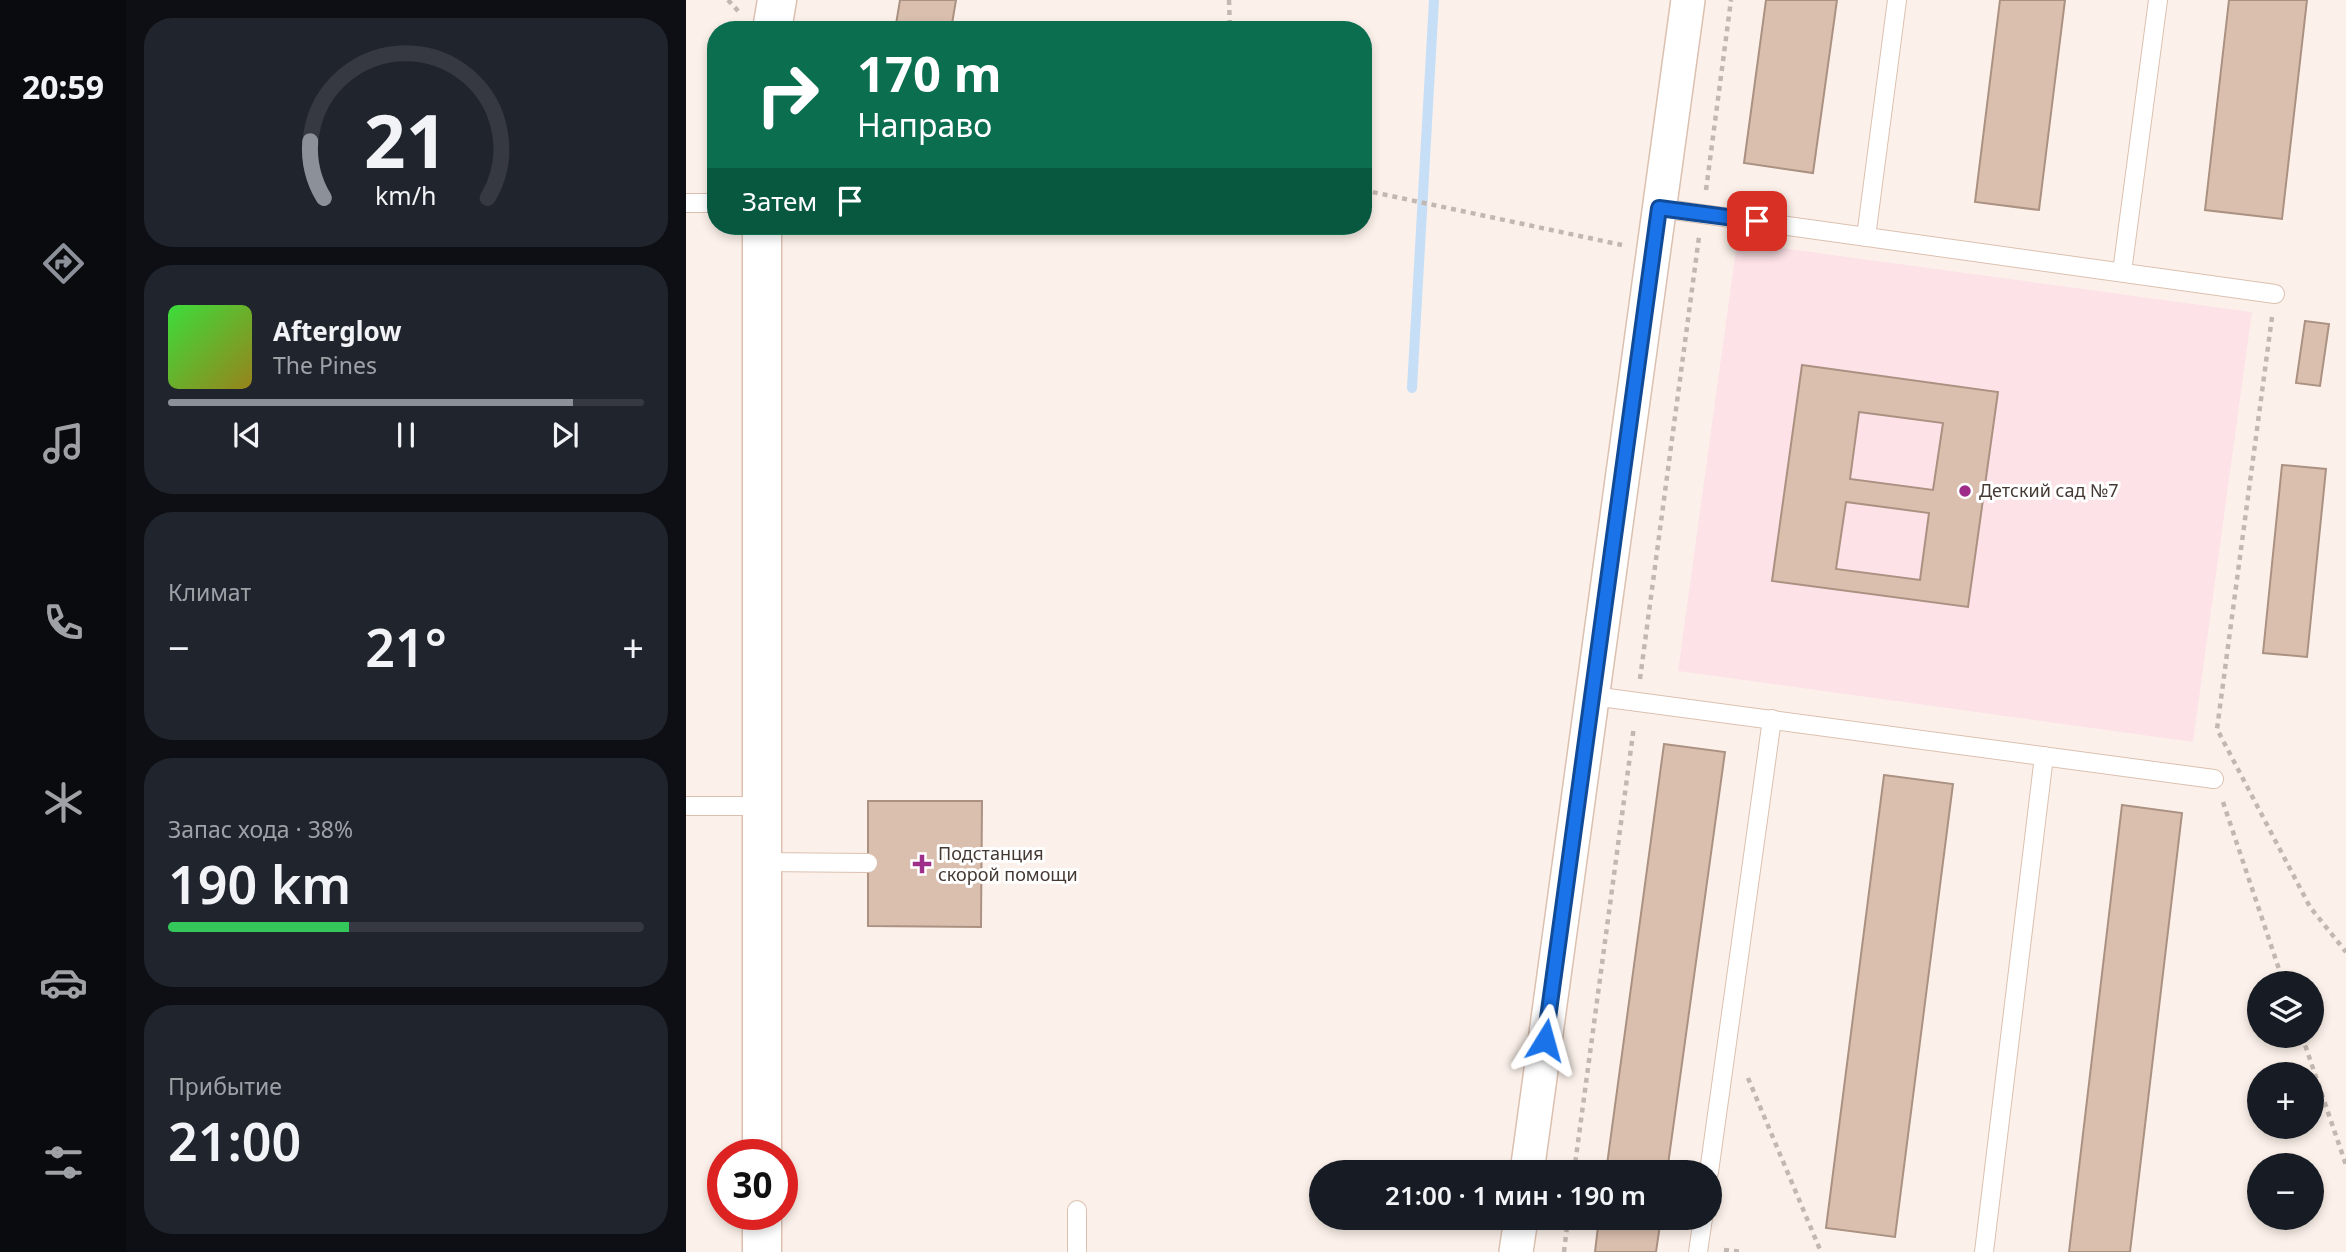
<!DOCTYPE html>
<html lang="ru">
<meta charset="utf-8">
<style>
:root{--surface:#171b24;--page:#20242c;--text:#f1f3f6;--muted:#9ea1a6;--line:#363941;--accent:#8c9099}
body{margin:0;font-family:"Noto Sans",sans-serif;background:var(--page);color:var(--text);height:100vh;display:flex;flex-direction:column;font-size:26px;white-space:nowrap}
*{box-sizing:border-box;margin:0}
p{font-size:23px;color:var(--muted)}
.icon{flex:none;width:38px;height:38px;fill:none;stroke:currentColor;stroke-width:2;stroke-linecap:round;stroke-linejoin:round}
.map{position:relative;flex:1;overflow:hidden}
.panel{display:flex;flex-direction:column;gap:18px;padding:18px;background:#0d0f14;width:560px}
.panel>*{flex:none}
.hud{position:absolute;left:21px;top:21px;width:665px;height:214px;border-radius:28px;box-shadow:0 4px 10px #0003;background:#0b6e4f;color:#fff;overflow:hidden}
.controls{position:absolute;left:1561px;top:971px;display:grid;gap:14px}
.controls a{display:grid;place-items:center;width:77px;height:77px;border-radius:50%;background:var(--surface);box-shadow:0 4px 10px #0003;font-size:35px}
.speed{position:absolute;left:21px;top:1139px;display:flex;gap:14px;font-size:35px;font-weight:700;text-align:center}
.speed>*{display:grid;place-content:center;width:91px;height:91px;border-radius:50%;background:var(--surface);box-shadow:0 4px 10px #0003;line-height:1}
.speed .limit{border:10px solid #d22;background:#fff;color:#111}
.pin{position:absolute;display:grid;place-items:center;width:60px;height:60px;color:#fff;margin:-30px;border-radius:14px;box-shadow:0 4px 10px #0006}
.me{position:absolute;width:77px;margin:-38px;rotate:8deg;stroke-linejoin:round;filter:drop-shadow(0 0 5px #0008)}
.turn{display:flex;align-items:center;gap:24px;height:147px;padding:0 35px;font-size:32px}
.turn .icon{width:91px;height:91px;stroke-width:2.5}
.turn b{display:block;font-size:49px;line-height:60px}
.then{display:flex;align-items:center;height:66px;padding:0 35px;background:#0003;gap:14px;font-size:26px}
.big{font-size:52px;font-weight:600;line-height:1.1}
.panel .widget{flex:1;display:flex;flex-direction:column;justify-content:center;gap:10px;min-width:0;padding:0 24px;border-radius:28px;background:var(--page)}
.panel .dial{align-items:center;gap:0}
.dial svg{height:182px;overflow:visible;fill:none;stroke:var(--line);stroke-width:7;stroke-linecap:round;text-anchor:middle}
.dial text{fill:var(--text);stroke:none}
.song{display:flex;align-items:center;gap:21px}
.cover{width:84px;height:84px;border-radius:10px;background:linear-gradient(135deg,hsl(120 70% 55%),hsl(50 70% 35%))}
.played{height:7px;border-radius:4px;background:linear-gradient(90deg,var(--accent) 85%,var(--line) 85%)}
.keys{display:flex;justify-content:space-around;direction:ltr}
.heat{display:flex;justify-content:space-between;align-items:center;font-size:38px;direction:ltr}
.charge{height:10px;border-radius:5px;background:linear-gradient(90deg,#34c759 38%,var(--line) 0)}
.trip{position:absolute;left:623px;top:1160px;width:413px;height:70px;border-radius:35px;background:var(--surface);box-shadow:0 4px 10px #0003;font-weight:600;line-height:70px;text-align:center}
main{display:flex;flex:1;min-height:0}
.tabs{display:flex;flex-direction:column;width:126px;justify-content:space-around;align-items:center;background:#090b0e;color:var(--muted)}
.tabs .icon{width:49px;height:49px}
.tabs .on{color:var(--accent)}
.tabs b{font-size:32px;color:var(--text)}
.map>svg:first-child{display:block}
</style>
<main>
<nav class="tabs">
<b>20:59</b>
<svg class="icon on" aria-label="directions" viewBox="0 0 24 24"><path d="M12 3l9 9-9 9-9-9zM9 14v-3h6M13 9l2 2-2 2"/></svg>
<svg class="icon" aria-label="music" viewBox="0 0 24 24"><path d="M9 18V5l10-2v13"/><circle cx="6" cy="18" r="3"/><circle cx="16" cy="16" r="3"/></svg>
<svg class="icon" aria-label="phone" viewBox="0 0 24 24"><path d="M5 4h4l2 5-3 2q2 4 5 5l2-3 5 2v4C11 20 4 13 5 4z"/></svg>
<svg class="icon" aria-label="climate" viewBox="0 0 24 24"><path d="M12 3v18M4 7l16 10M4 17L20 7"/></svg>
<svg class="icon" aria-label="car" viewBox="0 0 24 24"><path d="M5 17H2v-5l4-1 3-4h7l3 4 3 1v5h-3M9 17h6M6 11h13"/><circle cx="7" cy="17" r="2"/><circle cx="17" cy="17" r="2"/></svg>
<svg class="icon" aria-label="filters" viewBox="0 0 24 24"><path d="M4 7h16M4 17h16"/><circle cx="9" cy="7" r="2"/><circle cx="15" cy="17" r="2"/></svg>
</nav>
<section class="panel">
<div class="widget dial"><svg viewBox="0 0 100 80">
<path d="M14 69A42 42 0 1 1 86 69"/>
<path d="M14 69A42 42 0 0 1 8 44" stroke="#8c9099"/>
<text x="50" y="56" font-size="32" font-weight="700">21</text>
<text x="50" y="72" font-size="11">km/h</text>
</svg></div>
<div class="widget">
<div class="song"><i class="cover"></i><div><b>Afterglow</b><p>The Pines</p></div></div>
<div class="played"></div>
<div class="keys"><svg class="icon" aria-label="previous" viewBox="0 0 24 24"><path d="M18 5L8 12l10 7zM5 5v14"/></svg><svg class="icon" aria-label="pause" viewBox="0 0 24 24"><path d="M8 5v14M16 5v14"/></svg><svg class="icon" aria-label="next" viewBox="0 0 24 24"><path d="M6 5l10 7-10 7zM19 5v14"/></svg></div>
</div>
<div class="widget"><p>Климат</p>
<div class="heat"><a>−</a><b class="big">21°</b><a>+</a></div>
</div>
<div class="widget"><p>Запас хода · 38%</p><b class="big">190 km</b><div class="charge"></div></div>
<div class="widget"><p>Прибытие</p><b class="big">21:00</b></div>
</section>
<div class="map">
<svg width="1660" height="1252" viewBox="0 0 1660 1252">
<rect width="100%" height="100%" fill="#fcf1ea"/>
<polygon fill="#fde2e7" points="1051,242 1566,312 1507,742 992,671"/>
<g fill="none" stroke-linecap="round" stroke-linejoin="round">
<polyline stroke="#c6dff7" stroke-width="10" points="726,388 748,0"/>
</g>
<g fill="#dabfae" stroke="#ab9182" stroke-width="2" fill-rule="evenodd">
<polygon points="214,0 270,0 265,30 209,30"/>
<polygon points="1080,0 1151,0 1127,173 1058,163"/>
<polygon points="1314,0 1379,0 1353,210 1289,202"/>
<polygon points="1543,0 1621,0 1596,219 1519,210"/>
<polygon points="1619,321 1643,324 1634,386 1610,383"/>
<path d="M 1116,365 L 1312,392 L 1282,607 L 1086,581 ZM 1173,412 L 1257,423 L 1247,490 L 1164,479 ZM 1160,502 L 1243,513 L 1234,580 L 1150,569 Z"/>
<polygon points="1596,465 1640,469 1621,657 1577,653"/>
<polygon points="978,744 1039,752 981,1172 920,1172"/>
<polygon points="1198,775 1267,784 1209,1237 1140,1228"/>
<polygon points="182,801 296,801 295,927 182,926"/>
<polygon points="1436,805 1496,813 1444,1252 1383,1252"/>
<polygon points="913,1218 975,1218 970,1252 909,1252"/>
</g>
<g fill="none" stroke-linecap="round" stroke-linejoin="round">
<defs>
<g id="service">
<polyline points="0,203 30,203"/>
<polyline points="973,208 1589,294"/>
<polyline points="1180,237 1211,0"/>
<polyline points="1436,272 1472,0"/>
<polyline points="907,696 1528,779"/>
<polyline points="0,806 77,806"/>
<polyline points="77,862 182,863"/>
<polyline points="1023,1172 1086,719"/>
<polyline points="391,1252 391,1210"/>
<polyline points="1012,1252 1017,1218"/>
<polyline points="1298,1252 1358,756"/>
</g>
<g id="minor">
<polyline points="841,1172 1002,0"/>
<polyline points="830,1252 835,1218"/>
</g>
<g id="tertiary">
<polyline points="86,30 91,0"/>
<polyline points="76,226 76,1155"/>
<polyline points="76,1252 76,1214"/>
</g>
</defs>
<use href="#service" stroke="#dbc0b0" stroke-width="20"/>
<use href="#minor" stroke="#dbc0b0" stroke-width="36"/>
<use href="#tertiary" stroke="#dbc0b0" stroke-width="41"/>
<g stroke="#c3b8b1" stroke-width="4.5" stroke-dasharray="5 5" stroke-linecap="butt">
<polyline points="42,0 53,12"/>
<polyline points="543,0 544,30"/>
<polyline points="677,190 936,245"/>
<polyline points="1020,190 1045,0"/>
<polyline points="1586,317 1531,729 1624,907 1660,952"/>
<polyline points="954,679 1013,237"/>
<polyline points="1537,802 1598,984"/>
<polyline points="1616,1036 1660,1165"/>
<polyline points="1062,1078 1135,1252"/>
<polyline points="888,1172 948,726"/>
<polyline points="104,1194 104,1175"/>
<polyline points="1038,1250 1058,1252"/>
<polyline points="878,1252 882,1218"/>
</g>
<use href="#service" stroke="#fff" stroke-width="18"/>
<use href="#minor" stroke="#fff" stroke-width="33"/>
<use href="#tertiary" stroke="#fff" stroke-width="38"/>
</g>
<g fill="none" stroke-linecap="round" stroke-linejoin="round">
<defs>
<polyline id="route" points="859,1040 973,208 1071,221"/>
</defs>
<use href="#route" stroke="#114b97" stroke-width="18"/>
<use href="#route" stroke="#1a73e8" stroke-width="12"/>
</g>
<g fill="#9e2d8a" stroke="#fff" stroke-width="2.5">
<circle cx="1279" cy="491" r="7"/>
<path d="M232.5 853.5h7v7h7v7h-7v7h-7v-7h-7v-7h7z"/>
</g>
<g text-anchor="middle" stroke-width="6" stroke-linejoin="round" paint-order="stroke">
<g font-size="18" fill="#443933" stroke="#fff" text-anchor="start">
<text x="1293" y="497">Детский сад №7</text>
<text x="252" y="860">Подстанция<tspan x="252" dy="21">скорой помощи</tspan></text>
</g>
</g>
</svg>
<div class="controls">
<a><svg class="icon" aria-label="layers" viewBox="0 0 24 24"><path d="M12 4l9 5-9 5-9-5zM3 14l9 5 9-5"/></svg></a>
<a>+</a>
<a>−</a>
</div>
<div class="speed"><div class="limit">30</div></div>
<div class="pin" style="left:1071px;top:221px;background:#d93025"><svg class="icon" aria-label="arrive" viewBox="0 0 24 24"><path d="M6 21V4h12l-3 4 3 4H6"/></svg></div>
<svg class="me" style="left:859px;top:1040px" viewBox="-20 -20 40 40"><path d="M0-17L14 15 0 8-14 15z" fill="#1a73e8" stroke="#fff" stroke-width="4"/></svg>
<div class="trip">21:00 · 1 мин · 190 m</div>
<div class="hud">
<div class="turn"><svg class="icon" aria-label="right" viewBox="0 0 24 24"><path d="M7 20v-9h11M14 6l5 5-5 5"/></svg><div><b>170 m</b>Направо</div></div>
<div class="then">Затем<svg class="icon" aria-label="arrive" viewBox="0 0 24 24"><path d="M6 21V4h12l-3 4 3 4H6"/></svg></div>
</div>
</div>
</main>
